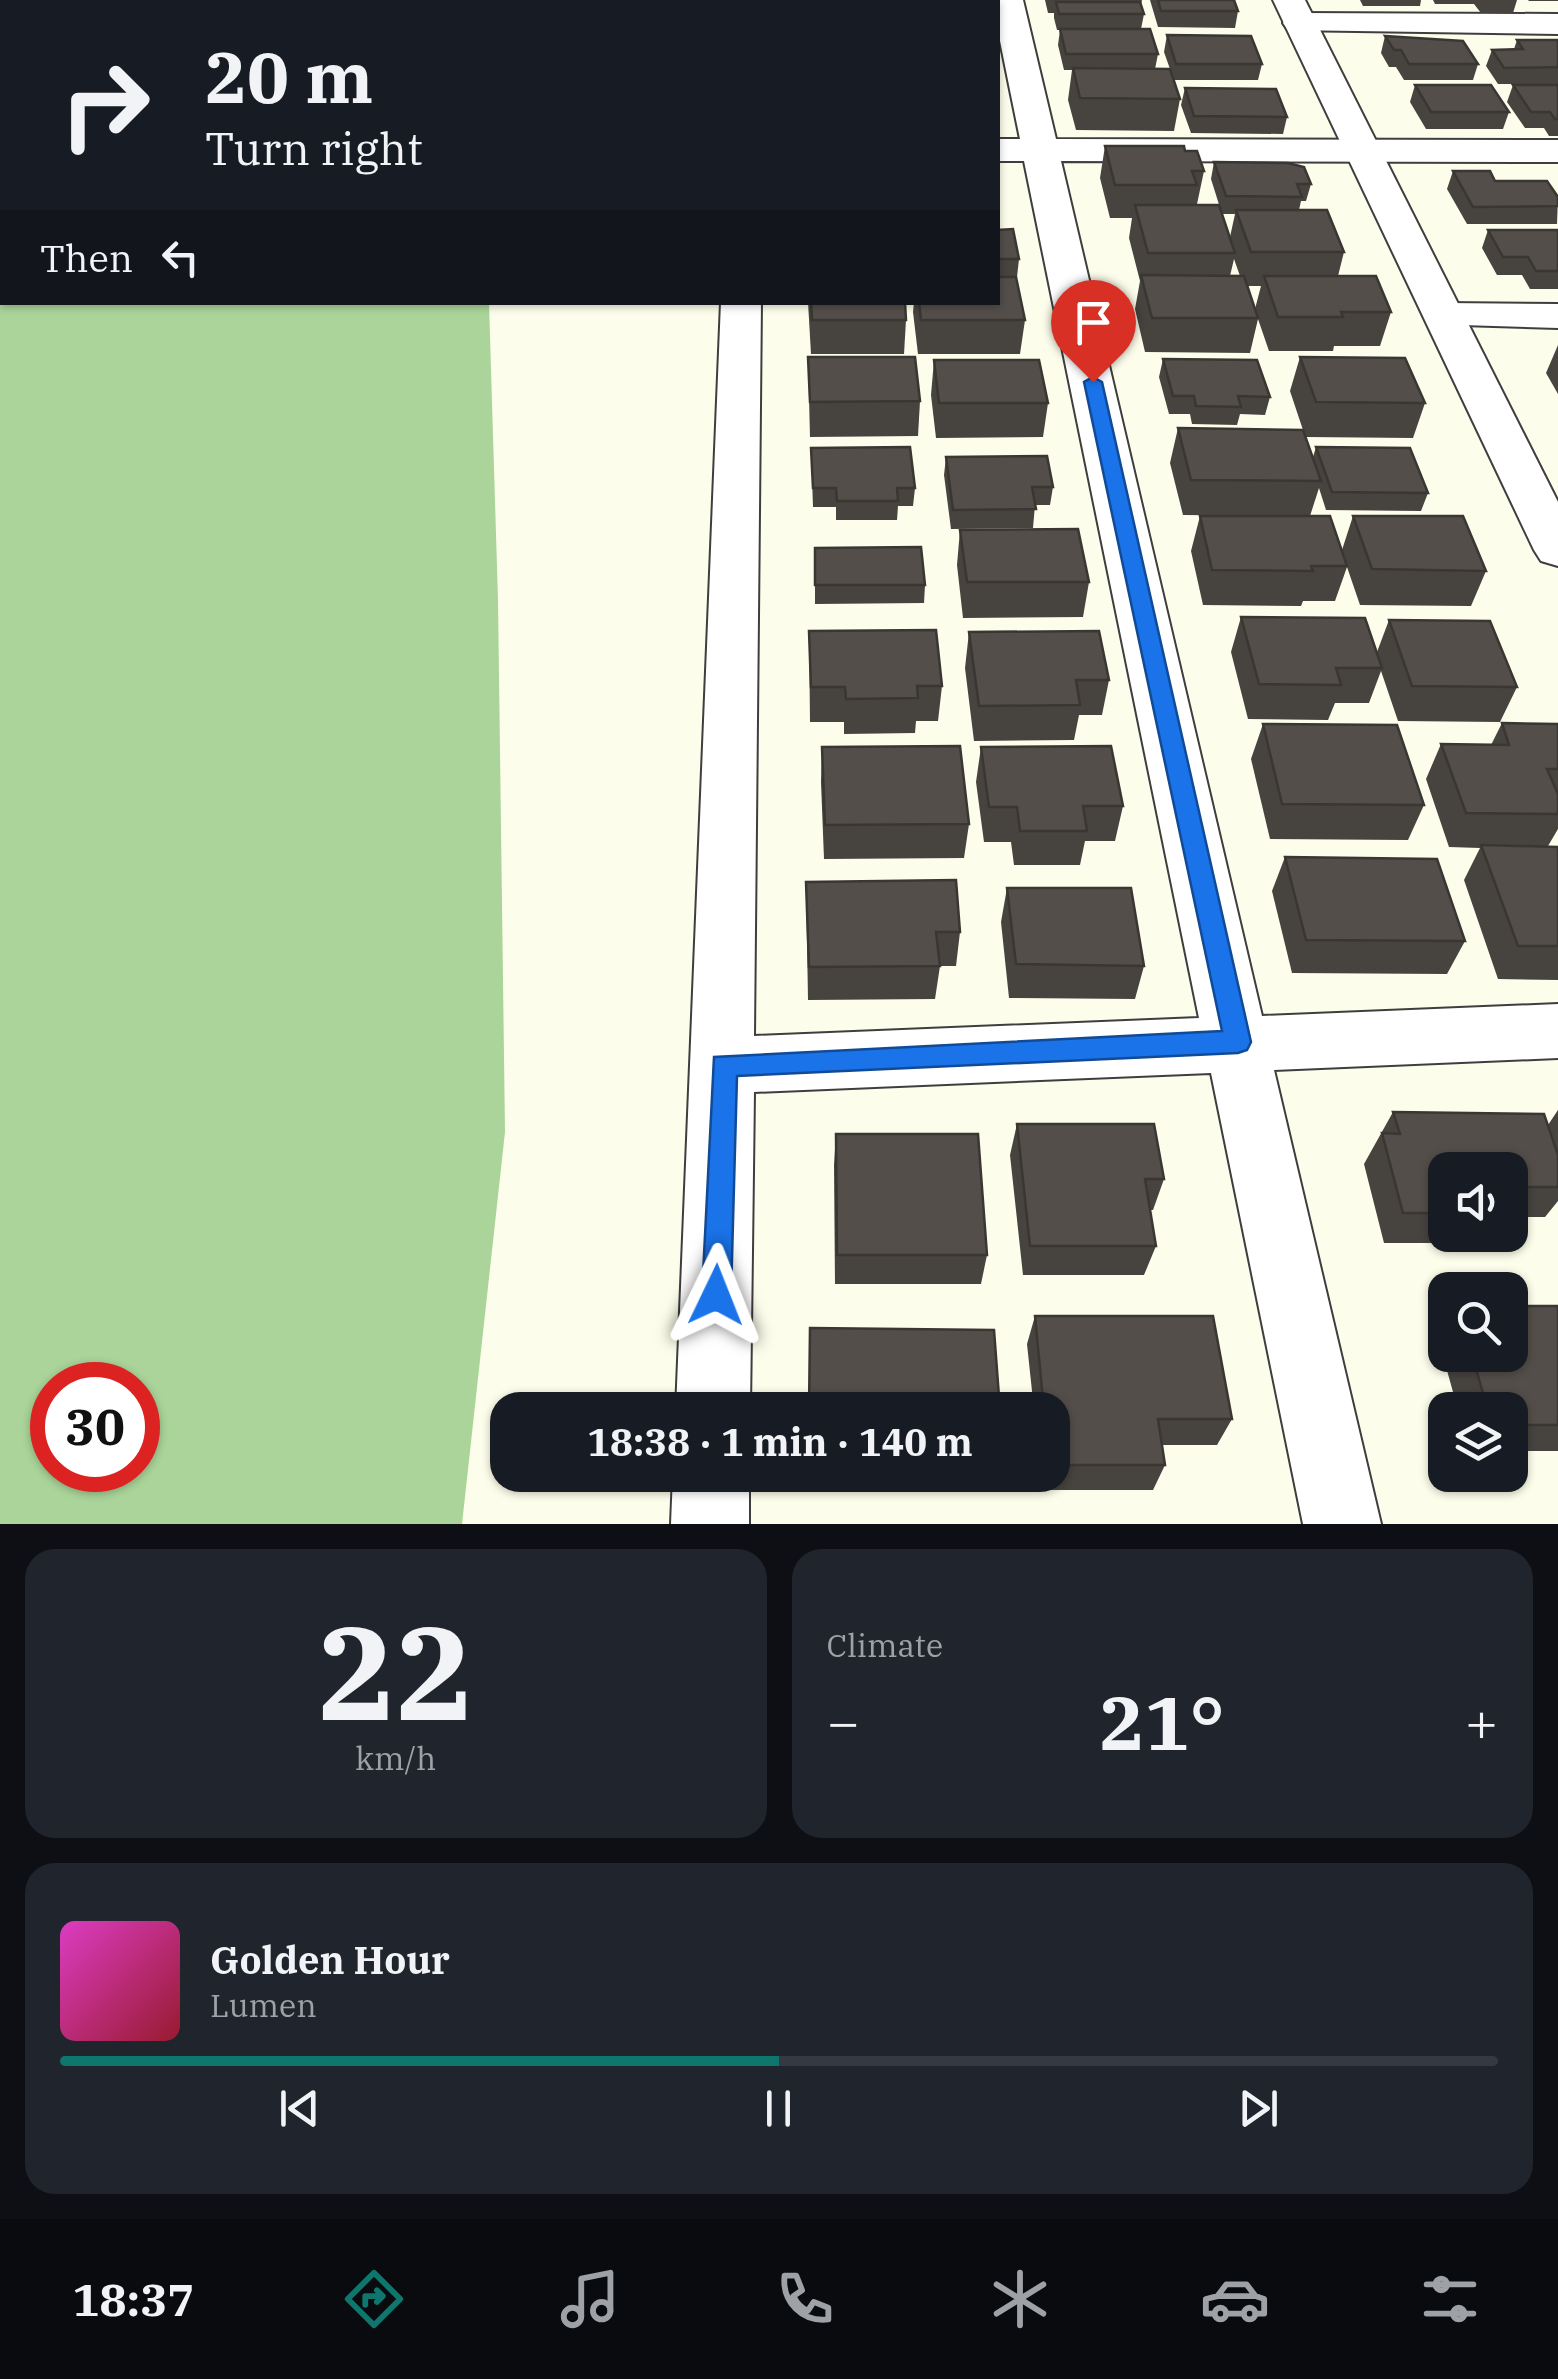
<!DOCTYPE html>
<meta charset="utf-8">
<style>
:root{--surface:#171b24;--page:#20242c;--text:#f1f3f6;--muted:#9ea1a6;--line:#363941;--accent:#0f766e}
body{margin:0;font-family:"IBM Plex Serif",serif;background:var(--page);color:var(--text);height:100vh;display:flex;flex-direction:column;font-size:38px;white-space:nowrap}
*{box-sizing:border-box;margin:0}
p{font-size:32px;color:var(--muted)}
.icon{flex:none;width:55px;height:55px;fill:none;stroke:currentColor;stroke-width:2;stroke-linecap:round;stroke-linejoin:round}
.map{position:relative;height:1524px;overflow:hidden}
.sheet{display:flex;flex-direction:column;gap:25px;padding:25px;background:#0d0f14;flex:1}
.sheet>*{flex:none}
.banner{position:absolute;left:0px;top:0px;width:1000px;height:305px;box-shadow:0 2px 8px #0004;background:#171b24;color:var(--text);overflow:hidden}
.buttons{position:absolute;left:1428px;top:1152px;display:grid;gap:20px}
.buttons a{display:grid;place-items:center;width:100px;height:100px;border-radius:20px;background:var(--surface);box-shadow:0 2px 8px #0004;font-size:50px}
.speed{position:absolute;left:30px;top:1362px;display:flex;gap:20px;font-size:50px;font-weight:700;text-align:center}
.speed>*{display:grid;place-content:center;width:130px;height:130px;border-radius:50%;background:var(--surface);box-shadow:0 2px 8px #0004;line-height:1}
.speed .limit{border:15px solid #d22;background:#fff;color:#111}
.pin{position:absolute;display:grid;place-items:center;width:85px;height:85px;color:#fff;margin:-102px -42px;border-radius:50% 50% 50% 0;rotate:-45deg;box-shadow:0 0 10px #0007}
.pin .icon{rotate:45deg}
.me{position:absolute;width:110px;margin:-55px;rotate:2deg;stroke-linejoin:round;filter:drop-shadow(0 0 8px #0008)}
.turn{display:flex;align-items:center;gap:35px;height:210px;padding:0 40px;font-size:45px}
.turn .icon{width:130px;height:130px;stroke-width:2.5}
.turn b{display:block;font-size:70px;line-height:85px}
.then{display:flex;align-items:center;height:95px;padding:0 40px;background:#0003;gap:20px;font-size:38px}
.big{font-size:75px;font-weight:800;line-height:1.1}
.sheet .widget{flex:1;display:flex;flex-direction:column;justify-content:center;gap:15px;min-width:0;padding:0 35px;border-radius:30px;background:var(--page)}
.sheet .dial{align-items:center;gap:0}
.dial b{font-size:130px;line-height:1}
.song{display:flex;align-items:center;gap:30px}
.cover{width:120px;height:120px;border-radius:15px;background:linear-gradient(135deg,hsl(310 70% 55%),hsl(350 70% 35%))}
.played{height:10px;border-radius:5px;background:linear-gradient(90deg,var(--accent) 50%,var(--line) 50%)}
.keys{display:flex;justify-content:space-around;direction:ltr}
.heat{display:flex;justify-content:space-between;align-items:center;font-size:55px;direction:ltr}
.sheet .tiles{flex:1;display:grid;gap:25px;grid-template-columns:1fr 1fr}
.widget:last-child{grid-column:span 2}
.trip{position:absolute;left:490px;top:1392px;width:580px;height:100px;border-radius:30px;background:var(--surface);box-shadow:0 2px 8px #0004;font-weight:800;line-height:100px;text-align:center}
.menu{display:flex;height:160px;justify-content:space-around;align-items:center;background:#090b0e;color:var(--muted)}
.menu .icon{width:70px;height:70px}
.menu .selected{color:var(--accent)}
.menu b{font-size:45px;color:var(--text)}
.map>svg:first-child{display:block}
</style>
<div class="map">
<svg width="1558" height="1524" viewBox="0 0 1558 1524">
<rect width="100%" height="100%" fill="#fdfdeb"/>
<path fill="#aad499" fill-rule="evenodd" d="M 0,0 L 657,0 L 2,2 L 2,302 L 489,303 L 498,600 L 505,1132 L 462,1524 L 0,1524 ZM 52,1385 L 138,1385 L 138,1470 L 52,1470 Z"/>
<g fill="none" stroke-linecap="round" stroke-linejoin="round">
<polyline stroke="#d9d9c9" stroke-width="45" stroke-dasharray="45 22" stroke-linecap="butt" points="0,266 2,262"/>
<defs>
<g id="minor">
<rect x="723" y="0" width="32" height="2"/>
<polygon points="991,0 1023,0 1056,139 1558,140 1558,162 1061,161 1262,1016 1558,1004 1558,1058 1274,1070 1381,1524 1303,1524 1211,1073 754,1092 750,1410 676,1410 721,302 761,302 754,1036 1199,1018 1024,161 998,161 998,139 1020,139 998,31 998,2"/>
<polygon points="1299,13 1558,14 1558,34 1288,30 1283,23 1288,16"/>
<polygon points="1444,303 1558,304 1558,328 1429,324 1423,315 1429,306"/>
<polygon points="673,1475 749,1475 749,1524 671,1524"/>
</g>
<polygon id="tertiary" points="1273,0 1305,0 1558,502 1558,566 1541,561 1534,550"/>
</defs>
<use href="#minor" stroke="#3e3e3e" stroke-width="4"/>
<use href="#tertiary" stroke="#3e3e3e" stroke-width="4"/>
<use href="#minor" fill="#fff" fill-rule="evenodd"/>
<use href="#tertiary" fill="#fff" fill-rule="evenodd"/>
</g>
<g fill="#47433f" fill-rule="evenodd">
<polygon points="1045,0 1142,0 1141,5 1144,14 1141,29 1158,54 1155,69 1170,69 1164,52 1167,35 1262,64 1258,80 1174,80 1180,99 1174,131 1076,130 1068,100 1072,70 1064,70 1058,45 1060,30 1057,30 1054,18 1054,13 1048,13"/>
<polygon points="1150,0 1234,0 1238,11 1235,28 1158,27"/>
<polygon points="1360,0 1421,0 1420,6 1363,6"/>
<polygon points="1433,0 1517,0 1513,13 1481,13 1474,4 1435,4"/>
<polygon points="1528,0 1558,0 1558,1 1529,1"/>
<polygon points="1385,36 1478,64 1473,80 1404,80 1396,67 1389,67 1381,53"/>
<polygon points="1517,40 1558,40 1558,84 1498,84 1486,66 1492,50 1514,49"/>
<polygon points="1415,85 1509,112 1503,129 1426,129 1410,102"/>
<polygon points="1513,85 1558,85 1558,136 1549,136 1544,128 1525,128 1507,102"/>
<polygon points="1185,88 1287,117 1283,134 1191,133 1181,105"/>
<path d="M 1105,146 L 1185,151 L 1204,171 L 1197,204 L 1193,204 L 1193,205 L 1230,237 L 1235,214 L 1222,214 L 1211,179 L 1214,162 L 1311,184 L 1306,201 L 1301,201 L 1299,210 L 1344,252 L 1338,276 L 1391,312 L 1380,346 L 1334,346 L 1333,351 L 1269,351 L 1258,319 L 1250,353 L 1145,352 L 1135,309 L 1140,281 L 1129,238 L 1132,218 L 1110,218 L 1100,178 ZM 1234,259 L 1240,276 L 1230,276 ZM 1248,286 L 1261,286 L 1255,309 Z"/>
<polygon points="1453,171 1558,197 1557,224 1467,224 1447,189"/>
<polygon points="998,230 1019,259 1017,277 998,277"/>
<polygon points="1488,230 1558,230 1558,289 1530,289 1522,275 1497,275 1482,248"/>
<polygon points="808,302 905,302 906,320 904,354 811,354"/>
<polygon points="914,302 998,302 1025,320 1020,354 918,354 913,312"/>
<polygon points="1558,345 1558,394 1546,373"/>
<polygon points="808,357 920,401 918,436 810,437"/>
<polygon points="1300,357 1425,403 1413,438 1306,437 1313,457 1316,447 1428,493 1421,511 1326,510 1319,488 1310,516 1183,515 1170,463 1178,428 1303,430 1290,391"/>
<polygon points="1163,359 1270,397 1265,415 1240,414 1237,425 1192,424 1190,414 1169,414 1159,377"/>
<polygon points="934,360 1048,403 1043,437 936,438 931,395"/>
<polygon points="811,448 915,488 913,506 898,506 897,520 836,520 836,507 813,507"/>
<polygon points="946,457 1053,487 1050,505 1035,505 1033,528 951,529 944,475"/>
<polygon points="1200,516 1342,550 1353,516 1486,571 1471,606 1360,605 1347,567 1335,601 1303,601 1301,606 1203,605 1191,551"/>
<polygon points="960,530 1089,582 1083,617 963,618 957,565"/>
<polygon points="815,548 925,585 924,603 815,604"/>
<polygon points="1241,617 1377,652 1389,620 1517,687 1500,722 1398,721 1381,671 1369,703 1335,703 1328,720 1248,719 1231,652"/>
<polygon points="809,631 942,686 938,721 916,721 915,733 844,734 844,722 810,722"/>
<polygon points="969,632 1109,680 1102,715 1079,715 1074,740 974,741 965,668"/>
<polygon points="1502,723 1558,724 1558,829 1548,846 1558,847 1558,980 1498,979 1464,880 1480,848 1449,847 1426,779 1441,744 1491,745"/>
<polygon points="1263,724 1424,805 1408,840 1270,839 1251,759"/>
<polygon points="822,747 969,824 964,858 824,859 821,782"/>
<polygon points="981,747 1123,806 1115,841 1085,841 1080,865 1014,865 1011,842 984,842 976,782"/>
<polygon points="1285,857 1465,941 1447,974 1292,973 1272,891"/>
<polygon points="806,882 960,932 956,966 940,966 935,999 808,1000"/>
<polygon points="1007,888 1144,966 1135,999 1009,998 1001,922"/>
<polygon points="1558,1110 1558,1201 1545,1217 1510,1217 1510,1170 1445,1170 1445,1235 1484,1235 1478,1243 1384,1243 1364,1164 1393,1112 1548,1125"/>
<polygon points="1017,1124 1164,1179 1153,1210 1150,1210 1156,1246 1144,1275 1023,1275 1010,1155"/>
<polygon points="836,1134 987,1255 981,1284 835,1284 834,1165"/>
<polygon points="1519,1306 1558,1306 1558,1451 1510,1451 1510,1410 1458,1410 1443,1356 1445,1353 1445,1355 1510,1355 1510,1317"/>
<polygon points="1035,1316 1232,1419 1217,1445 1162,1445 1165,1465 1153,1490 1041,1490 1040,1475 1052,1475 1052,1410 1034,1410 1027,1344"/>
</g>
<g fill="#534e49" stroke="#3a3733" stroke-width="2.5">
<polygon points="800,0 875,0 875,2 826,2 800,1"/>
<polygon points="897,0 971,0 971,2 898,2"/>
<polygon points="1158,0 1234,0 1238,11 1161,11"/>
<polygon points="1056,2 1140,2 1144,14 1059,14"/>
<polygon points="1060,29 1150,29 1158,54 1066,54"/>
<polygon points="1167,35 1251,36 1262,64 1176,64"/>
<polygon points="1385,36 1463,41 1478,64 1409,64 1401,50 1394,50"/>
<polygon points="1517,40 1558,40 1558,67 1504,68 1492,50 1523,49"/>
<polygon points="1073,68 1170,69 1180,99 1080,98"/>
<polygon points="1415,85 1491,85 1509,112 1431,112"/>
<polygon points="1513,85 1558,85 1558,119 1555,119 1550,112 1531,112"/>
<polygon points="1185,88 1276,89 1287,117 1194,116"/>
<polygon points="1105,146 1184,146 1185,151 1197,151 1204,171 1192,171 1197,185 1115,185"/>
<polygon points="1214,162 1288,163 1304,167 1311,184 1297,184 1302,197 1226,196"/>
<polygon points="1453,171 1490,171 1495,181 1547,181 1558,197 1558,206 1473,207"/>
<polygon points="1135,205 1219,205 1235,253 1148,253"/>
<polygon points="1236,210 1327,210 1344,252 1251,252"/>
<polygon points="1013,229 1019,259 998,259 998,230"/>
<polygon points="1488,230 1558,230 1558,271 1536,271 1528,257 1503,257"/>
<polygon points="1141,275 1244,276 1258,318 1152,318"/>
<polygon points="1264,276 1376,276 1391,312 1341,312 1343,317 1278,317"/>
<polygon points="998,277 1016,277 1025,320 921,320 919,302 998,302"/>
<polygon points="811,302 905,302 906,320 812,320"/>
<polygon points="808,357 915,357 920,401 810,402"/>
<polygon points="1300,357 1405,358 1425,403 1316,402"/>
<polygon points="1163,359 1257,360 1270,397 1238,396 1241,407 1196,406 1194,396 1173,396"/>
<polygon points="934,360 1039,360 1048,403 939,403"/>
<polygon points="1178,428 1303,430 1321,481 1191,480"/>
<polygon points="910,447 915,488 897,488 898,501 837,501 836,488 813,488 811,448"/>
<polygon points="1316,447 1410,448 1428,493 1332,492"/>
<polygon points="1047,456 1053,487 1032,487 1036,509 953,510 946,457"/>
<polygon points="1200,516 1330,516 1347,566 1311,566 1313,571 1212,570"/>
<polygon points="1353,516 1463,516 1486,571 1372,569"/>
<polygon points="1078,529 1089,582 967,582 960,530"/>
<polygon points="921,547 925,585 815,585 815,548"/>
<polygon points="1241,617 1365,618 1382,668 1336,668 1341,685 1259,684"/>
<polygon points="1389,620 1490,621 1517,687 1412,686"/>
<polygon points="936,630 942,686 917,686 918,698 846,699 845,687 811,687 809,631"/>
<polygon points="1099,631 1109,680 1076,680 1080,705 979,706 969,632"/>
<polygon points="1502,723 1558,724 1558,769 1547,769 1558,794 1558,814 1466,813 1441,744 1509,745"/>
<polygon points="1263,724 1397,725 1424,805 1282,804"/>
<polygon points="960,746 969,824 825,825 822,747"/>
<polygon points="1111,746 1123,806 1083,806 1087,831 1020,831 1017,807 989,807 981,747"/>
<polygon points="1481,845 1558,847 1558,946 1518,946"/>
<polygon points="1285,857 1437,859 1465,941 1306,940"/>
<polygon points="956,880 960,932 936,932 940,966 809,967 806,882"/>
<polygon points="1007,888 1131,888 1144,966 1016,964"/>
<polygon points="1393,1112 1544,1114 1558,1155 1558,1187 1510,1187 1510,1170 1445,1170 1445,1213 1403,1213 1382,1133 1400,1134"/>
<polygon points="1017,1124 1154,1124 1164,1179 1145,1179 1156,1246 1030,1246"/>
<polygon points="836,1134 978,1134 987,1255 837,1255"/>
<polygon points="1519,1306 1558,1306 1558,1425 1510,1425 1510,1410 1488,1410 1472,1355 1510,1355 1510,1328 1526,1328"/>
<polygon points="1035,1316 1213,1316 1232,1419 1158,1419 1165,1465 1052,1465 1052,1410 1044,1410"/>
<polygon points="810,1328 994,1330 1000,1410 809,1410"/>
</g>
<polygon fill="#1a73e8" stroke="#114b97" stroke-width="2.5" points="1093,377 1102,382 1251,1042 1247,1050 1238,1053 737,1076 731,1295 727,1305 716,1309 706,1305 702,1295 714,1057 1222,1031 1084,382"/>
</svg>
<div class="buttons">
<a><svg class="icon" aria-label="sound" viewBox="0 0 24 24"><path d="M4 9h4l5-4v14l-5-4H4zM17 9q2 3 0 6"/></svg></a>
<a><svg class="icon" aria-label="search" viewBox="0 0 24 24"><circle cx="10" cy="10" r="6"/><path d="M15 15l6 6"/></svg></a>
<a><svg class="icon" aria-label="layers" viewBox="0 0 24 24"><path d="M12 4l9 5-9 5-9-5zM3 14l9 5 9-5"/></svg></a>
</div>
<div class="speed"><div class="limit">30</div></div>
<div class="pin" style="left:1093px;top:382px;background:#d93025"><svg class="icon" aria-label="arrive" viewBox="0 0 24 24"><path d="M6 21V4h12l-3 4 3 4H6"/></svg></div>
<svg class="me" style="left:716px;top:1295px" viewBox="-20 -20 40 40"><path d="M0-17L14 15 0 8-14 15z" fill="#1a73e8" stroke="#fff" stroke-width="4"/></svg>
<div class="trip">18:38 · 1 min · 140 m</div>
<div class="banner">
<div class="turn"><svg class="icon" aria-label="right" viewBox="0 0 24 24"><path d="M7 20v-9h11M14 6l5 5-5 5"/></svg><div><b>20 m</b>Turn right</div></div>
<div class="then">Then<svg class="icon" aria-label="left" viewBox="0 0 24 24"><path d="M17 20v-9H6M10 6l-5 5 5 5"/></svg></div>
</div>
</div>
<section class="sheet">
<div class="tiles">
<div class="widget dial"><b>22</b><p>km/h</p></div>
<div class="widget"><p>Climate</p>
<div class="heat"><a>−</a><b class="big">21°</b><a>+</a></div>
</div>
<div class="widget">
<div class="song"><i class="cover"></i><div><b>Golden Hour</b><p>Lumen</p></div></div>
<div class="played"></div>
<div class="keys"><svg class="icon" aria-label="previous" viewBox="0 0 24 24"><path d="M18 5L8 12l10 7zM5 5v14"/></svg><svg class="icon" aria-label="pause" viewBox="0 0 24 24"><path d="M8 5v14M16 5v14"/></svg><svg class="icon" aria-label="next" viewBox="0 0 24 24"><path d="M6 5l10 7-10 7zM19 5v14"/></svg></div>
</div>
</div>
</section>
<nav class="menu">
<b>18:37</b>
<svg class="icon selected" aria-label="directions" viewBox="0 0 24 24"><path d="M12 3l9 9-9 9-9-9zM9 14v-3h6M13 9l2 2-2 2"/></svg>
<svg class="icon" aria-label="music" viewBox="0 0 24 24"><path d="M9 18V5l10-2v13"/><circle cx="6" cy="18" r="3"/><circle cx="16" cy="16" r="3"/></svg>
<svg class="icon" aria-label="phone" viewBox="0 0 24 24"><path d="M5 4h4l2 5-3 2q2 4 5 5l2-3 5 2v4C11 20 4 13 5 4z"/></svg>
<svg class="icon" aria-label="climate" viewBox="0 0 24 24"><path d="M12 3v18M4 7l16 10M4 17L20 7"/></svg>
<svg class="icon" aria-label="car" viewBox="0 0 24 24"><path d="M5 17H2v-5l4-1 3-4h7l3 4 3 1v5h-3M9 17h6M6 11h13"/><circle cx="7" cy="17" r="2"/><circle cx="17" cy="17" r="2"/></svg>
<svg class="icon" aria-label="filters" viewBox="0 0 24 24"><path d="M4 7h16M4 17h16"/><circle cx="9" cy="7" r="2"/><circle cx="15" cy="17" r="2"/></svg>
</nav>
